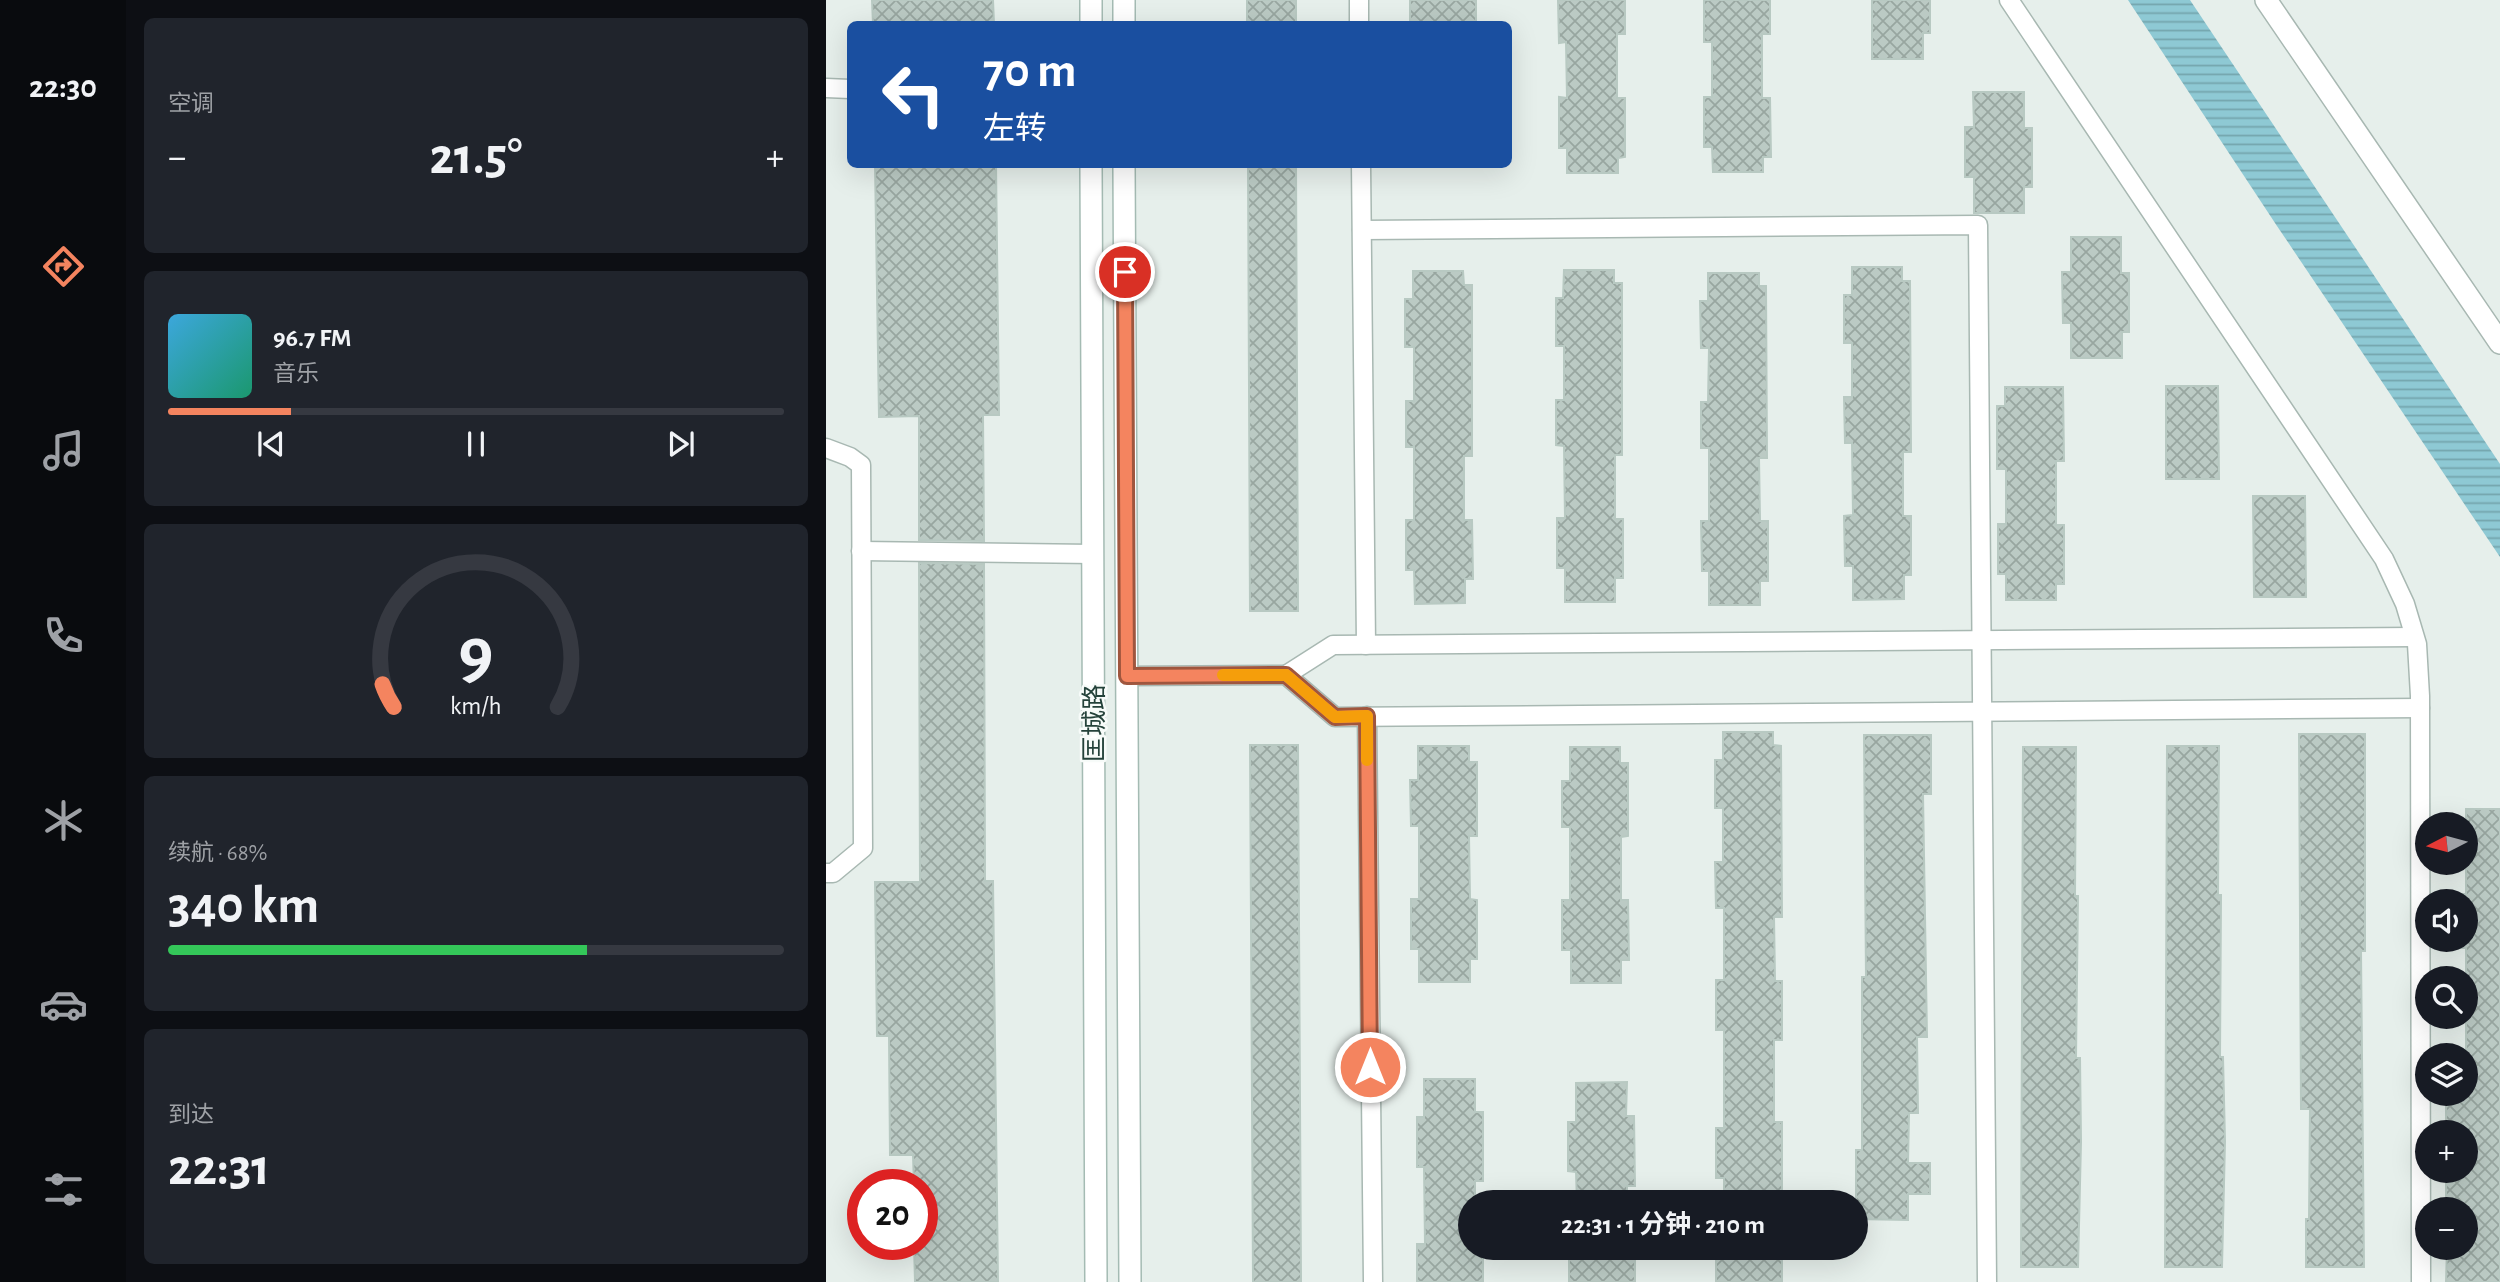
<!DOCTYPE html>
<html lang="zh">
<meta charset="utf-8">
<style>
:root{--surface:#171b24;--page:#20242c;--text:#f1f3f6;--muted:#9ea1a6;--line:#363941;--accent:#f4845f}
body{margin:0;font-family:"Alegreya Sans","Noto Sans SC",sans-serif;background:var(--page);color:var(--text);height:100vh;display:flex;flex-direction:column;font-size:26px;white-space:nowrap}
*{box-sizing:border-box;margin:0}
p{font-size:23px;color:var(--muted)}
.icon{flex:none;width:38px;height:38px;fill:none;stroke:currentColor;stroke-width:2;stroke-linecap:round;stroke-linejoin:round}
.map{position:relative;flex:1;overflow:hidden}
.details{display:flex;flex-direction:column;gap:18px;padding:18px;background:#0d0f14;width:700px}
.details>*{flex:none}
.guide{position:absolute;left:21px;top:21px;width:665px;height:147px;border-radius:10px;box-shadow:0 7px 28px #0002;background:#1a4fa0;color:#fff;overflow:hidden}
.needle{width:46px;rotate:264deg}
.buttons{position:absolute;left:1589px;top:812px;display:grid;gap:14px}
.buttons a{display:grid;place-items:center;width:63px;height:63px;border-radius:50%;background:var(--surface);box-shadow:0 7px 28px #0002;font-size:35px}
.speed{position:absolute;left:21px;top:1169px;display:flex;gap:14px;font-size:35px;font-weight:700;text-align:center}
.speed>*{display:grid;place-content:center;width:91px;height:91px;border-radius:50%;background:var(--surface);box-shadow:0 7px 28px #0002;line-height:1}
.speed .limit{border:10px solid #d22;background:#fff;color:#111}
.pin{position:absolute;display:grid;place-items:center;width:60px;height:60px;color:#fff;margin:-30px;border:4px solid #fff;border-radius:50%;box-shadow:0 2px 7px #0007}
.me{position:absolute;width:77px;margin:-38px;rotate:0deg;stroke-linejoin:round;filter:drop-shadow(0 0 5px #0008)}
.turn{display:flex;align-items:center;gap:24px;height:147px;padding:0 21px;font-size:32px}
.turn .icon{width:91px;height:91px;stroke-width:2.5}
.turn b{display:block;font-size:49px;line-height:60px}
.big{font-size:52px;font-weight:700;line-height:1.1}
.details .widget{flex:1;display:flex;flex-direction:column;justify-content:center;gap:10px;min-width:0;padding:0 24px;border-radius:10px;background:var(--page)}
.details .dial{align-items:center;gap:0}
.dial svg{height:182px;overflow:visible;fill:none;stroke:var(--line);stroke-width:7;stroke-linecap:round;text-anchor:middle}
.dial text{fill:var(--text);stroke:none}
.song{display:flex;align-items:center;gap:21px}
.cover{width:84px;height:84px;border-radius:10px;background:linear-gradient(135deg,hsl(200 70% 55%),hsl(160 70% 35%))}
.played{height:7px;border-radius:4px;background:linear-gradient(90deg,var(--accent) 20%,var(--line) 20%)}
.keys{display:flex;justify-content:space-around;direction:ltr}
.heat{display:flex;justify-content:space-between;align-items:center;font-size:38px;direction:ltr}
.charge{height:10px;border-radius:5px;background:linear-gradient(90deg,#34c759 68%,var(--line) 0)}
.trip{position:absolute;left:632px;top:1190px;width:410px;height:70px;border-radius:35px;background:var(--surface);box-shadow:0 7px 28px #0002;font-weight:700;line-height:70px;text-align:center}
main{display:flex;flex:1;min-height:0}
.dock{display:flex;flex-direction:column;width:126px;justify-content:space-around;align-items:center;background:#090b0e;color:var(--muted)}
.dock .icon{width:49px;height:49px}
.dock .current{color:var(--accent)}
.dock b{font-size:32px;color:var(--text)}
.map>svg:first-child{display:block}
</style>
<main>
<nav class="dock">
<b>22:30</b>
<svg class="icon current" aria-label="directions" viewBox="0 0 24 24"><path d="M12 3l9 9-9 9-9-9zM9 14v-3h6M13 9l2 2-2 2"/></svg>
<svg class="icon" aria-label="music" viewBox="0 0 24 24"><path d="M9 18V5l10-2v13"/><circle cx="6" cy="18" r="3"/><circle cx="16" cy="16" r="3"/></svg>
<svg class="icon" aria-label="phone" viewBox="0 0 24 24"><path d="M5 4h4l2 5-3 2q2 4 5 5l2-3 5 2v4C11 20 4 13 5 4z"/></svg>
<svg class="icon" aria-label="climate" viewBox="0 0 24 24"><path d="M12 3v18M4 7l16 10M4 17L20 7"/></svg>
<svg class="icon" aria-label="car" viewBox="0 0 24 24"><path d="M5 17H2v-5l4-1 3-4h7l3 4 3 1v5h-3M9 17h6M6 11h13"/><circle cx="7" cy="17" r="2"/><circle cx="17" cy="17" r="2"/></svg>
<svg class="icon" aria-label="filters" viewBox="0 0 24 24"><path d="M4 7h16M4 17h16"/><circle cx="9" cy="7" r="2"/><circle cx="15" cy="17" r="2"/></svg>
</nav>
<section class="details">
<div class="widget"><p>空调</p>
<div class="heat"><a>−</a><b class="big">21.5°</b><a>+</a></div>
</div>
<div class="widget">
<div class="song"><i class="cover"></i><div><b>96.7 FM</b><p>音乐</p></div></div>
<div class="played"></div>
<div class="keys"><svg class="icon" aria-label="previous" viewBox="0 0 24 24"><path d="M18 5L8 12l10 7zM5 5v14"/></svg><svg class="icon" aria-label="pause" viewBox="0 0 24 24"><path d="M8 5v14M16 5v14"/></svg><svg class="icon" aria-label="next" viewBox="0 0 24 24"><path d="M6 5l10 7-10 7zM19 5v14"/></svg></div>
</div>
<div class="widget dial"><svg viewBox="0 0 100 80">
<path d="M14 69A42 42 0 1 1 86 69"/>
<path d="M14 69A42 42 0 0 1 9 59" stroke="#f4845f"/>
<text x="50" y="56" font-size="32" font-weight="700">9</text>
<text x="50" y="72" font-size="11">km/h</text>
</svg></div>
<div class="widget"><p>续航 · 68%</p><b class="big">340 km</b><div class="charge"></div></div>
<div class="widget"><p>到达</p><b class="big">22:31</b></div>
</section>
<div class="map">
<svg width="1674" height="1282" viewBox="0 0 1674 1282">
<defs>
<pattern id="water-rules" width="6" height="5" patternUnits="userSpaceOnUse" patternTransform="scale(1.75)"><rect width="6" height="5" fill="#8ec9d4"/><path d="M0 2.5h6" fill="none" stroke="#74a5ad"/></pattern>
<pattern id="building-cross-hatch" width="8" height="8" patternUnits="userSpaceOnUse" patternTransform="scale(1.75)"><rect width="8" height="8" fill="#bbcac4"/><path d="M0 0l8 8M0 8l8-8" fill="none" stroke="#98a6a0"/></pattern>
</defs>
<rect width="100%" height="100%" fill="#e6efeb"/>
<polygon fill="url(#water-rules)" points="1302,0 1364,0 1674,464 1674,557 1451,226"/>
<g fill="url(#building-cross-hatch)" stroke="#b8c9c2" stroke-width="2">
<polygon points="46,0 167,0 168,24 47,24"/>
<rect x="421" y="0" width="49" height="24"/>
<rect x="584" y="0" width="66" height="24"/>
<polygon points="732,0 799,0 799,34 791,34 791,98 799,98 799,157 792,158 792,173 741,173 741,148 733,148 733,97 741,98 740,42 733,43"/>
<polygon points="878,0 944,0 944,34 936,34 936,98 944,98 945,157 937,157 937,172 887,172 886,147 878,147 878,97 886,97 886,42 878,42"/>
<polygon points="1046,0 1104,0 1104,33 1097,33 1097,59 1046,59"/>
<polygon points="1147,92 1198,92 1198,128 1206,128 1206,187 1198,187 1198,213 1148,213 1148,177 1139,177 1139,127 1148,127"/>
<polygon points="49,164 170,164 173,415 157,415 158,541 93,540 93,416 53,417"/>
<polygon points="422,164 470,164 472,611 424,611"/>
<polygon points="1245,237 1295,237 1295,273 1303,273 1303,332 1296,332 1296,358 1245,358 1245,323 1237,323 1236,272 1245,272"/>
<polygon points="1026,267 1076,267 1076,281 1084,281 1085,452 1077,452 1077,516 1085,516 1085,575 1078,575 1078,599 1027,600 1027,566 1019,566 1018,516 1027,515 1026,443 1019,443 1018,397 1026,397 1026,343 1018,343 1018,295 1026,295"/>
<polygon points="738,270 788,270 788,283 796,283 796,455 789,455 789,519 797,519 797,578 789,578 789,602 739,602 739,568 731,568 731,518 739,518 738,446 730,445 730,400 738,400 738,346 730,346 730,298 737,298"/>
<polygon points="587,271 637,271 638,285 646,285 646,456 638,456 638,520 646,520 647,579 639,579 639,603 589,604 588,570 580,570 580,520 588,520 588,447 580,447 580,401 588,401 588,347 579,347 579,299 587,299"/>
<polygon points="882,273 933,273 933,286 940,286 941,458 933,458 934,521 942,521 942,581 934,581 934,605 883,605 883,571 876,571 875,521 883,521 883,448 875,448 875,402 882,402 883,348 875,348 874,301 882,301"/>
<polygon points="1340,386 1392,386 1393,479 1340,479"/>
<polygon points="1179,387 1237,387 1238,461 1230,461 1230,525 1238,525 1238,584 1230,584 1230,600 1180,600 1180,574 1172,574 1172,524 1180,524 1180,469 1171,469 1171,406 1179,406"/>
<polygon points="1427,496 1479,496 1480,597 1428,597"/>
<polygon points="93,563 158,564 159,881 167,881 172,1282 89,1282 88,1244 96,1244 96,1185 88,1185 87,1155 64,1155 63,1036 51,1036 49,882 94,882"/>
<polygon points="897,732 947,732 947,745 955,746 956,917 948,917 949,981 956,981 956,1040 948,1040 948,1122 956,1122 956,1192 948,1192 948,1202 898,1202 898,1178 890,1178 890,1128 898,1128 898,1030 890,1030 890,980 898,980 898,908 890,908 889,862 897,862 897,808 889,808 889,760 897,760"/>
<polygon points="1473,734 1539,734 1539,951 1535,951 1538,1267 1480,1267 1480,1219 1483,1219 1484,1109 1475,1109"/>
<polygon points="1038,735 1105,735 1105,794 1097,794 1101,1037 1091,1037 1092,1113 1083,1113 1082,1163 1104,1163 1104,1194 1082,1194 1082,1220 1030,1219 1030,1150 1036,1150 1036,977 1040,977"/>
<polygon points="424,745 472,745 475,1282 427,1282"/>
<polygon points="592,746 643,746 643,762 651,762 651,836 643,836 644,899 651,900 651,959 644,959 644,982 593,982 593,949 585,949 585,899 593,899 593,826 585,826 584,780 592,780"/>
<polygon points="1341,746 1393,746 1392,895 1395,895 1394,1057 1397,1057 1399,1141 1396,1267 1339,1267"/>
<polygon points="744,747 794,747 794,763 802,763 802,836 795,837 795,900 802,900 803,960 795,960 795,983 745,983 745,950 736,950 736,900 744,900 744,827 736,827 736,781 744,781"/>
<polygon points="1197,747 1250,747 1249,896 1252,896 1250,1058 1254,1058 1255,1142 1252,1267 1195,1267"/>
<polygon points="1640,809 1674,809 1674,1282 1620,1282 1621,1248 1640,1248 1640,1209 1620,1209 1620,1171 1640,1171 1640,1132 1620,1132 1620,1094 1640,1094 1640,948 1617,948 1617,940 1640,940 1640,901 1617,901 1617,894 1640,894"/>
<polygon points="598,1079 649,1079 649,1112 657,1112 657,1181 649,1181 649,1202 644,1202 644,1248 657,1248 657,1282 591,1282 591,1244 599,1244 598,1167 591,1167 591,1117 598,1117"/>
<polygon points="801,1082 800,1116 808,1116 809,1186 801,1186 801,1202 751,1202 750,1172 742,1171 742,1122 750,1122 750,1083"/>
<rect x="743" y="1248" width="66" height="34"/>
<polygon points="898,1248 956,1248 956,1282 890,1282 890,1255 898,1255"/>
</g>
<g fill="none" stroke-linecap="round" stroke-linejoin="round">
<defs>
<g id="lane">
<polyline points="533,0 533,24"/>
<polyline points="1183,0 1558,559 1579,604 1591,644 1594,696 1595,1282"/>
<polyline points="0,88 24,89"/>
<polyline points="535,164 540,645"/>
<polyline points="536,230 1152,225 1161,1282"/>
<polyline points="0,448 24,457 35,465 37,848 7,873 0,873"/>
<polyline points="35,551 267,554"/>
<polyline points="460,675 507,645 1588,637"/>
<polyline points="301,676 460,675 509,717 1594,708"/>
<polyline points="541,716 547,1282"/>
</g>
<polyline id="street" points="1440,0 1674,343"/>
<g id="secondary">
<polyline points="298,0 298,24"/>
<polyline points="265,24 265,0"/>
<polyline points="265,164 270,1282"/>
<polyline points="298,164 304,1282"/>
</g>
</defs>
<use href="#lane" stroke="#a8b8b2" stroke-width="21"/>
<use href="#street" stroke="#a8b8b2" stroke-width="24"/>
<use href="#secondary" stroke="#a4bbb3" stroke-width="24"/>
<use href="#lane" stroke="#fff" stroke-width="18"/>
<use href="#street" stroke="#fff" stroke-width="21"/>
<use href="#secondary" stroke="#fff" stroke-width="21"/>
</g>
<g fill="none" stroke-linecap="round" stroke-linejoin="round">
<defs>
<polyline id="route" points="299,272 301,676 460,675 509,717 541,716 544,1067"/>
</defs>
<use href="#route" stroke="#9f563e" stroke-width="18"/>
<use href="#route" stroke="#f4845f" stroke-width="12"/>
<polyline stroke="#f59e0b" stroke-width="12" points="397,675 460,675 509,717 541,716 541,760"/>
</g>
<g text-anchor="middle" stroke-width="5" stroke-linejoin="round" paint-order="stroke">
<g font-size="26" fill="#24423a" stroke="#f7fbf9">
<text transform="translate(268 723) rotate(-90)" y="9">匡城路</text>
</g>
</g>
</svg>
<div class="buttons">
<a><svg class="needle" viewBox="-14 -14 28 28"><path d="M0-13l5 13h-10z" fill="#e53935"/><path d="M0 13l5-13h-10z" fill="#9ea1a6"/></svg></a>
<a><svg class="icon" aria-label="sound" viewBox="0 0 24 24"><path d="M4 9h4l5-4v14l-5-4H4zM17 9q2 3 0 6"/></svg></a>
<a><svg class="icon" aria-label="search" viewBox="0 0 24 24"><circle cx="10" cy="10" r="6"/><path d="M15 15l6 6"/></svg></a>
<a><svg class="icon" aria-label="layers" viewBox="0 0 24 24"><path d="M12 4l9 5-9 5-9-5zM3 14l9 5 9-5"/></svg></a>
<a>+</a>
<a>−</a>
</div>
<div class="speed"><div class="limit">20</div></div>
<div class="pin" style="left:299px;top:272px;background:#d93025"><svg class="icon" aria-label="arrive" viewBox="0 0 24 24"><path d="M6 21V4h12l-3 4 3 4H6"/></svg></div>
<svg class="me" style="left:544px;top:1067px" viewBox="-20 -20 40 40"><circle r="17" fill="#f4845f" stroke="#fff" stroke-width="3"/><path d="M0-11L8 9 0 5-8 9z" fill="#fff"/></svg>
<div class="trip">22:31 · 1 分钟 · 210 m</div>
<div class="guide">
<div class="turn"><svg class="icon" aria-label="left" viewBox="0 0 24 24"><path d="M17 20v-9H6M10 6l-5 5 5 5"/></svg><div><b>70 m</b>左转</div></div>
</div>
</div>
</main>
